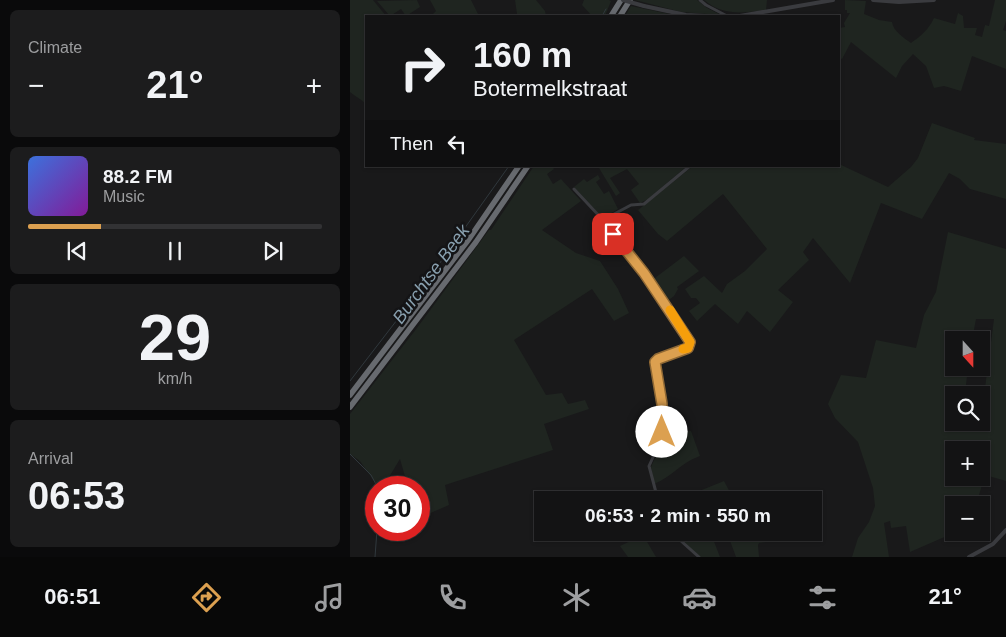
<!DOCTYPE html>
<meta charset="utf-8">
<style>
:root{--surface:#131314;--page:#1c1c1d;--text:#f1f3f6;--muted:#9d9ea0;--line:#323234;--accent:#dca050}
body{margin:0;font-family:Helvetica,sans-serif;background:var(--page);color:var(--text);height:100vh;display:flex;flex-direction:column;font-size:19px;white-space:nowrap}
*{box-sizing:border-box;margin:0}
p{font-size:16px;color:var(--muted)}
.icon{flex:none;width:28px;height:28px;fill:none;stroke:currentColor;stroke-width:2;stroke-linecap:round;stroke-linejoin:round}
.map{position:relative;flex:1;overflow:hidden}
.sheet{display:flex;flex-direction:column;gap:10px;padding:10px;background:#0a0a0b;width:350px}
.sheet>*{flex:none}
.guide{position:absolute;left:15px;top:15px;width:475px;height:152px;border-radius:0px;box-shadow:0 1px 4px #0004,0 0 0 1px var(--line);background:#131314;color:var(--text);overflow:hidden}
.needle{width:32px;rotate:159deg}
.tools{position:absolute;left:595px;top:331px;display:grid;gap:10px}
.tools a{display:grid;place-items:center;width:45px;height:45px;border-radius:0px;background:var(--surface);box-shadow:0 1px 4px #0004,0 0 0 1px var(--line);font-size:25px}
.speed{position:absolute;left:15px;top:476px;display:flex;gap:10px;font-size:25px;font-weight:700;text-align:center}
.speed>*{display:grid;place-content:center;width:65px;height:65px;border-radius:50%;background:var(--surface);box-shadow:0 1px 4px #0004,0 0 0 1px var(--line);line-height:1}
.speed .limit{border:8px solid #d22;background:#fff;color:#111}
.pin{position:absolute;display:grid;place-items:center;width:42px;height:42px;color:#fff;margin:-21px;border-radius:10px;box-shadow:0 2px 8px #0006}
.me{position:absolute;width:55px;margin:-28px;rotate:0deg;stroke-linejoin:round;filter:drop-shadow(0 0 4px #0008)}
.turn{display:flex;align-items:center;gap:18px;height:105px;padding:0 25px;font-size:22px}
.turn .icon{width:65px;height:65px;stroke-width:2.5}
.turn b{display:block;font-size:35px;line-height:42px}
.then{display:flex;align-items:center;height:48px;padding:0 25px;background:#0003;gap:10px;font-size:19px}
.big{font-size:38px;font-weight:700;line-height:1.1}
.sheet .widget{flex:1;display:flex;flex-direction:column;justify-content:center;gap:8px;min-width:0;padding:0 18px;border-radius:8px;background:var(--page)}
.sheet .dial{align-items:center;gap:0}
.dial b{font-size:65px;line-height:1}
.song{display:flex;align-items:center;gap:15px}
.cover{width:60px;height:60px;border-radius:8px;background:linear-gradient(135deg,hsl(220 70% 55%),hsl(290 70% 35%))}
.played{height:5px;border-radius:2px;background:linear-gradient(90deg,var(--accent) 25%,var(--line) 25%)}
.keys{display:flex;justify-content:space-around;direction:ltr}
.heat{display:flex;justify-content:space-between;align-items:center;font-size:28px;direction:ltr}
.trip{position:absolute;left:184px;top:491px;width:288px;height:50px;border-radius:0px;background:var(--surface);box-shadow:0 1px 4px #0004,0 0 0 1px var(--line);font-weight:700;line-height:50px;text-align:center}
.tab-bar{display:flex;height:80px;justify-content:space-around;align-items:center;background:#080808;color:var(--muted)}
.tab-bar .icon{width:35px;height:35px}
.tab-bar .on{color:var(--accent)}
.tab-bar b{font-size:22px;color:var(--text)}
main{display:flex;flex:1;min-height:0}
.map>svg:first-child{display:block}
</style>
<main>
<section class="sheet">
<div class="widget"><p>Climate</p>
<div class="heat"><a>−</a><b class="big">21°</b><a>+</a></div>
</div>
<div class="widget">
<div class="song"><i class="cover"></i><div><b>88.2 FM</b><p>Music</p></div></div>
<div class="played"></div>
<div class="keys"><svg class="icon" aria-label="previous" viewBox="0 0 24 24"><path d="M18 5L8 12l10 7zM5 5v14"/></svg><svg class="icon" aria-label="pause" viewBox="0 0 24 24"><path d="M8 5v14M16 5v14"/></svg><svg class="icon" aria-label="next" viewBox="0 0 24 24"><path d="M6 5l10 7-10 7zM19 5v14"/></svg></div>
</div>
<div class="widget dial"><b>29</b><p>km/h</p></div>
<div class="widget"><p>Arrival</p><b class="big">06:53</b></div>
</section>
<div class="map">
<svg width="656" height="557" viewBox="0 0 656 557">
<rect width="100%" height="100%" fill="#19191a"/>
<g fill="#1f2520" fill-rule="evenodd">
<path d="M 0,0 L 23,0 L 36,16 L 16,16 L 16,104 C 11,99 6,97 0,92 Z"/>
<polygon points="67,0 70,7 56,16 51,9 40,16 27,1"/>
<polygon points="80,0 121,0 129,16 81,16 86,11"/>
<polygon points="165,0 186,0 195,11 196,16 164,16 167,14"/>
<polygon points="234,0 259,0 261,1 255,16 242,16 232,5"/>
<polygon points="285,0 347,0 357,8 371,15 331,12"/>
<path d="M 354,0 L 417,0 L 416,10 C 393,13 373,16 354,0 Z"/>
<path d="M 495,0 L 516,1 L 514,14 L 529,20 L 542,22 C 543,31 554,38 561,43 C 571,36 579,29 584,18 L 605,24 L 608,13 L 613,16 L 614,28 L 627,28 L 625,35 L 632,37 L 635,25 L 639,26 L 645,0 L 656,0 L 656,21 L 653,30 L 656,31 L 656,69 L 622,56 L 611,91 L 594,86 L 584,88 L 576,66 L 563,54 L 552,66 L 546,78 L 501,42 L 492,59 L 489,58 L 489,28 L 495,27 L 494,23 L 500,13 L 497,13 L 497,10 L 495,10 Z"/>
<polygon points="281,6 329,16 298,16 282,14 280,16 275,16"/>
<polygon points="582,123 625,138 624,140 656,144 656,199 620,189 610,179 599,173 572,219 531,203 500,283 463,238 453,252 459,260 428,290 443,302 420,332 397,311 388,324 365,304 347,321 339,311 350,303 346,298 341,298 335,289 354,276 372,293 377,284 395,271 417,249 373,194 317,241 308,234 288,210 343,166 489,166 489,164 538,187 561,167 568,158"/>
<polygon points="184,166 202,166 204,169 197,174 203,184 211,179 231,201 192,230 226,253 250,261 268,289 279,313 264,321 242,289 164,340 196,395 212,393 218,404 235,400 239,409 194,424 203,450 95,485 99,505 69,518 69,488 58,487 50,459 33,487 28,487 10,461 0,454 0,414 67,328 139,230 141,230"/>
<polygon points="251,166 337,166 298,199 290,203 281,190 289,184 277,169 260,178 270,193 266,196 249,168"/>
<polygon points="248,175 250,179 246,182 254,194 259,191 268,209 253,218 224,187 234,179 237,182"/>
<path d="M 598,232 L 656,249 L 656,481 L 635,475 L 626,505 L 604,505 L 604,515 L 596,516 L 599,535 L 560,552 L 556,526 L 541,528 L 540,521 L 534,523 L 539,557 L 502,557 L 508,538 L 519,522 L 525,506 L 523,488 L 508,442 L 485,418 L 478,404 L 491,375 L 516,378 L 526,340 L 566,348 L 574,315 L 586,292 ZM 626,319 L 644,319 L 635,388 L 616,385 L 618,368 L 604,368 L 604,340 L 622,340 ZM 604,395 L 631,395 L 631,422 L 604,422 ZM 604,450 L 631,450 L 631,478 L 604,478 Z"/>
<polygon points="334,256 349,271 327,287 328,289 324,296 316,302 301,281"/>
<path d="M 341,431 L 350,456 C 331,462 322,477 304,484 L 301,467 L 311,445 L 313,434 Z"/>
<polygon points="374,481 384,500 338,500 337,496"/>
<polygon points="323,533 348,533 352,542 363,539 370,557 350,557"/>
<polygon points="386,533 413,533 416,542 409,543 408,545 409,557 386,557 379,538"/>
<polygon points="293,535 306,557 278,557 270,546"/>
</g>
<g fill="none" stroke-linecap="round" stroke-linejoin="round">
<g stroke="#30383d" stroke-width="1">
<polyline points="252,16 256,9"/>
<polyline points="0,381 77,281 159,166"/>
<polyline points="0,454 21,475 28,488"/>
<polyline points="26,512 26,517"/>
<polyline points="25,557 27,530"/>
</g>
<g stroke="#3a3b3f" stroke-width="3">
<polyline points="350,0 356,5 377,16"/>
<polyline points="224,189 253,220 294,273 340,342 338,348 313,356 305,362 313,423 310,442 299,466 308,500"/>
<polyline points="253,220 281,205 294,204 340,166"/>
<polyline points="321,532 349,557"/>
</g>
<g stroke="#3a3b3f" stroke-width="4">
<polyline points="523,0 549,2 584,0"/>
<polyline points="294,6 336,15 355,16"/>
<polyline points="390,16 483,0"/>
<polyline points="619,557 643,544 656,530"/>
</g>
<g stroke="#676a6f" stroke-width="5.5">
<polyline points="261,16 271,0"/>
<polyline points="270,16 280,0"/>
<polyline points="0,395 119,239 169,166"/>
<polyline points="0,407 126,242 178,166"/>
</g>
<polyline stroke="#3a3b3f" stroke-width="4" points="273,0 294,6"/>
</g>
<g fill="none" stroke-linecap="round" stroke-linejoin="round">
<defs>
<polyline id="route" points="263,234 294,273 340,342 338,348 308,359 305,362 312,404 312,432"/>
</defs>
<use href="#route" stroke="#8f6834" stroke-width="12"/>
<use href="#route" stroke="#dca050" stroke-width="9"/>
<polyline stroke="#f59e0b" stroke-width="9" points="320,310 340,342 338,348 333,349"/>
</g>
<g text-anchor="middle" stroke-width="5" stroke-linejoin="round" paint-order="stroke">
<g font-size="18" font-style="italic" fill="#89a0af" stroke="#141416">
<text transform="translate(81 274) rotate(-54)" y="6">Burchtse Beek</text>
</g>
</g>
</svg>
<div class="tools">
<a><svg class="needle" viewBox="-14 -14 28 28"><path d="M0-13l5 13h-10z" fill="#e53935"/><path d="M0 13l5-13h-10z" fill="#9d9ea0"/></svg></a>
<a><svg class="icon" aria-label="search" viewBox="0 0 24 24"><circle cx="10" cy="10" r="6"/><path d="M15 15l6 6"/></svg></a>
<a>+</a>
<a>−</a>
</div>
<div class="speed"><div class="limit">30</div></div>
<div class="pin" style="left:263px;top:234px;background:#d93025"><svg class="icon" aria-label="arrive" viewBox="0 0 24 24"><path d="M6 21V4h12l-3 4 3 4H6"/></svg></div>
<svg class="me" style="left:312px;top:432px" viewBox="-20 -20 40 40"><circle r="19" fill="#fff"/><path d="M0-13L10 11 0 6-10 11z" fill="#dca050"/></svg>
<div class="trip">06:53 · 2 min · 550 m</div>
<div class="guide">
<div class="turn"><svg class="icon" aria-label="right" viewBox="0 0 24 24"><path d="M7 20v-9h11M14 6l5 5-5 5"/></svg><div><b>160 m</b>Botermelkstraat</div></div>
<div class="then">Then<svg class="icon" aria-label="left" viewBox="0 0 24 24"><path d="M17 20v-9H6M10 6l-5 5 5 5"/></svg></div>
</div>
</div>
</main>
<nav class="tab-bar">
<b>06:51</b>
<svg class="icon on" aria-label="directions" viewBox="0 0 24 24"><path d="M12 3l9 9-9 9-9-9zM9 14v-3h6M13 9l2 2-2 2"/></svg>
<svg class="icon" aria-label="music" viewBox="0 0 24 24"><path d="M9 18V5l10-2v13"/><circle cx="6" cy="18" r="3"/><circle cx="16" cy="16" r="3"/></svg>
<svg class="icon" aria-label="phone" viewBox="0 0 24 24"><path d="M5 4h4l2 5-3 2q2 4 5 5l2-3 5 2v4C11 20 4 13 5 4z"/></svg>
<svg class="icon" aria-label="climate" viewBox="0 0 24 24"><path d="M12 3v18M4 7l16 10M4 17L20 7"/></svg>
<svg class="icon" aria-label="car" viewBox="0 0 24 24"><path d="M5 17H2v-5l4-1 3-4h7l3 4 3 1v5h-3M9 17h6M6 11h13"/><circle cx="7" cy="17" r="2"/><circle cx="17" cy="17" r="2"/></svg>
<svg class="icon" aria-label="filters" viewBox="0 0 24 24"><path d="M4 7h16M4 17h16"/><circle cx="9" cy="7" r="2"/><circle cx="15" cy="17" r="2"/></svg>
<b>21°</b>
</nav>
